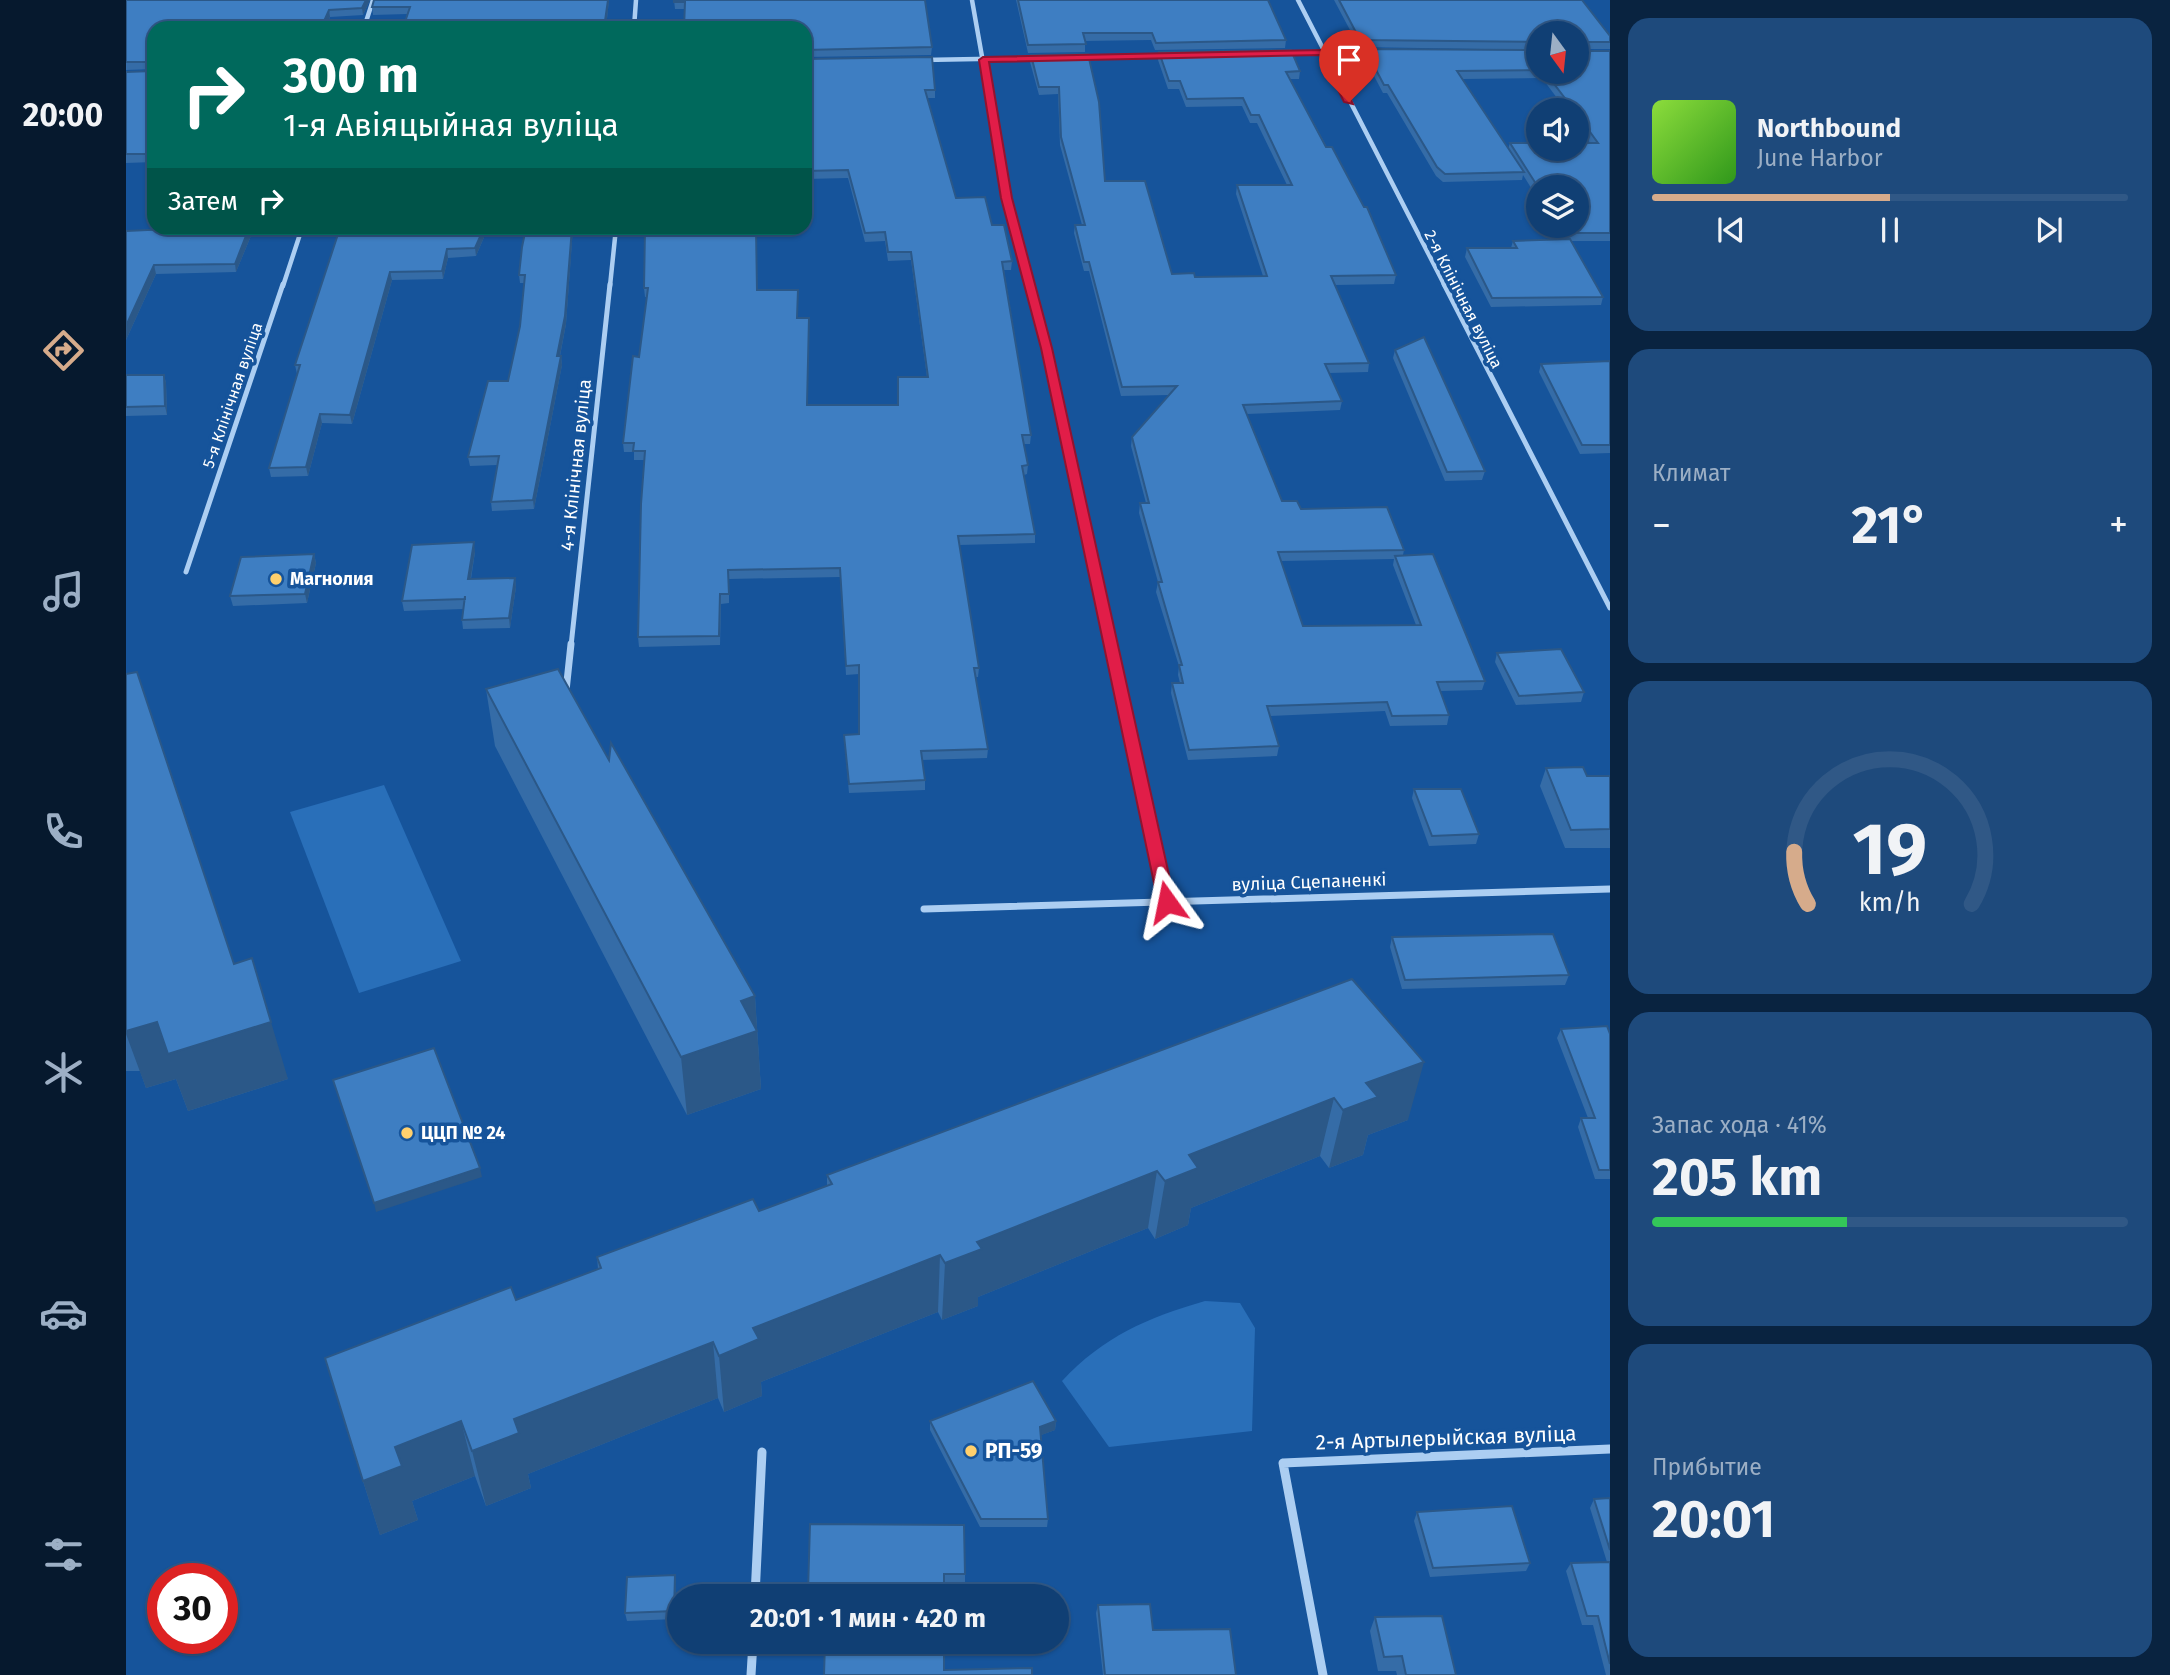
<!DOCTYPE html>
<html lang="ru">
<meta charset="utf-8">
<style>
:root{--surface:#103f74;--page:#1e4a7c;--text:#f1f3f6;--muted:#9cafc5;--line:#305886;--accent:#d6ab8b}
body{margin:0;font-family:"Fira Sans",sans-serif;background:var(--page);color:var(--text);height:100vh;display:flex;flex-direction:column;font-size:26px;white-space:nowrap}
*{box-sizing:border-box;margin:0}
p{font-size:23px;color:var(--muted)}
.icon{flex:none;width:38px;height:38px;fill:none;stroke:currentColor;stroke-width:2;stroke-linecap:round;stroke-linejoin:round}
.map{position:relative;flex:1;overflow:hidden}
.drawer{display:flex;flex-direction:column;gap:18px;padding:18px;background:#092340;width:560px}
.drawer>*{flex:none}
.top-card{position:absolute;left:21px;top:21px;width:665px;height:214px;border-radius:21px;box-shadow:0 2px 5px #0004,0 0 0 2px var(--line);background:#00695c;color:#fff;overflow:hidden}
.needle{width:46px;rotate:165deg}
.tools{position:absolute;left:1400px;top:21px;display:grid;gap:14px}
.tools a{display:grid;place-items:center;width:63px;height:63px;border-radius:50%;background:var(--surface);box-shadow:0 2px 5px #0004,0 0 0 2px var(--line);font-size:35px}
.speed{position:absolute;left:21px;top:1563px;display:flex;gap:14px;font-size:35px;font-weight:700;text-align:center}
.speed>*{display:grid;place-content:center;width:91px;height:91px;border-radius:50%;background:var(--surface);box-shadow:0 2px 5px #0004,0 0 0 2px var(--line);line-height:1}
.speed .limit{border:10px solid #d22;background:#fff;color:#111}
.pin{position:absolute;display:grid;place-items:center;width:60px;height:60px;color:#fff;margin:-72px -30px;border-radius:50% 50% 50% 0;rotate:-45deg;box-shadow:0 0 7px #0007}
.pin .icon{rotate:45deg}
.me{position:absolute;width:77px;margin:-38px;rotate:348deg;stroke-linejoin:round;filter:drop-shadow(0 0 5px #0008)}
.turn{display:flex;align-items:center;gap:24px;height:147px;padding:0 21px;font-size:32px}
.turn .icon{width:91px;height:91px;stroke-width:2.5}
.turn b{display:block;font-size:49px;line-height:60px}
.then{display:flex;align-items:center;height:66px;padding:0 21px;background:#0003;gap:14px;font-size:26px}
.big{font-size:52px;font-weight:700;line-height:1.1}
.drawer .card{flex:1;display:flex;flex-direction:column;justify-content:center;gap:10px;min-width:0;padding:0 24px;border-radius:21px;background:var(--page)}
.drawer .dial{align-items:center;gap:0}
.dial svg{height:182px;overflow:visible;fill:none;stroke:var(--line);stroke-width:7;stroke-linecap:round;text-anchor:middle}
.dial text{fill:var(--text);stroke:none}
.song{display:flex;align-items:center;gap:21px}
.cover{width:84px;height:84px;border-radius:10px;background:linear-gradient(135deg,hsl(90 70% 55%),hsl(110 70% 35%))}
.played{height:7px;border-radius:4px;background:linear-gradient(90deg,var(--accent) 50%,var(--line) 50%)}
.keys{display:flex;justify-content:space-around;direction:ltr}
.heat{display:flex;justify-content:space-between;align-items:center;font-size:38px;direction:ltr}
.charge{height:10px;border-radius:5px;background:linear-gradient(90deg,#34c759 41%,var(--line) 0)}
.trip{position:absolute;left:541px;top:1584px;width:402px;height:70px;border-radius:35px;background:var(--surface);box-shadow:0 2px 5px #0004,0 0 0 2px var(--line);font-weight:700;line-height:70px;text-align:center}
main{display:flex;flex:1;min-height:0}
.tabs{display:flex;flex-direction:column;width:126px;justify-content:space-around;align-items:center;background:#06192e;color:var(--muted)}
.tabs .icon{width:49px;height:49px}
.tabs .selected{color:var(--accent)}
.tabs b{font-size:32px;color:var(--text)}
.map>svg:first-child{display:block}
</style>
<main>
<nav class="tabs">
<b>20:00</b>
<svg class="icon selected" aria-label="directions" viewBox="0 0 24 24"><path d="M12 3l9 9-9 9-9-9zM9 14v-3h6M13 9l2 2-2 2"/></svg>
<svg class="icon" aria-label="music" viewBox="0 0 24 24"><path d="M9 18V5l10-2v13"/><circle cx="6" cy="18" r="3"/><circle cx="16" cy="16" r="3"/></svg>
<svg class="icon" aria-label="phone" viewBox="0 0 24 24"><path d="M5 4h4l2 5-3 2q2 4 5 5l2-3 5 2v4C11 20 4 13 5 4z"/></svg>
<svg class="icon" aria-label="climate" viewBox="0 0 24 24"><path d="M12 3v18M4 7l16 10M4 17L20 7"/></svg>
<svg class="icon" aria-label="car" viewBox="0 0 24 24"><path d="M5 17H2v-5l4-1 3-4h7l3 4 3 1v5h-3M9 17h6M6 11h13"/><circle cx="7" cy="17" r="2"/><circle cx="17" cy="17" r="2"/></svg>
<svg class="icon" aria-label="filters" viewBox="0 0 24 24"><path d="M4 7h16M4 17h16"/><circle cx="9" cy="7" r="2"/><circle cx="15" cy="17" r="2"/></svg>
</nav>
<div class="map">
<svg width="1484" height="1675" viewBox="0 0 1484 1675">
<rect width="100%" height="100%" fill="#16549b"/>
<g fill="#296fb9">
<polygon points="258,785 335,961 233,993 164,812"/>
<path d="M 1079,1301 L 1114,1303 L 1129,1328 L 1126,1431 L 983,1447 L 936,1381 C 978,1336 1021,1318 1079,1301 Z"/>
</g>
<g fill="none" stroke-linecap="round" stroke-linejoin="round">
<g stroke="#accef2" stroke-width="4.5">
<polyline points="846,0 881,198 904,286"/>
<polyline points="1172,0 1319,286"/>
<polyline points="238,28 247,0"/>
<polyline points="508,28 510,0"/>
<polyline points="1157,53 1247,53"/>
<polyline points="955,57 1041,56"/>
<polyline points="797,60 911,58"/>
<polyline points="157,286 176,228"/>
<polyline points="484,286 490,228"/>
</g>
<g stroke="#accef2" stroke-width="5">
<polyline points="903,284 985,646"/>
<polyline points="1318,284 1484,608"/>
<polyline points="60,572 157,284"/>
<polyline points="445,646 484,284"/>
</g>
<g stroke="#accef2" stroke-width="7">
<polyline points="985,644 1041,902"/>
<polyline points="440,691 445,644"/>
<polyline points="798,909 1484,889"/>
</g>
<g stroke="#accef2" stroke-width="9">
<polyline points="629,1596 636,1452"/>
<polyline points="625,1675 627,1642"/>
<polyline points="1197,1675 1157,1463 1484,1449"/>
</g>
</g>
<g fill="#356ca7" fill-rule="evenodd">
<polygon points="0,0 244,0 237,15 204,17 200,28 28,28 28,69 0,70"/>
<polygon points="483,0 480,28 277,28 281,14 247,15 246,7"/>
<polygon points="548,0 806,47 805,55 679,57 679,28 559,9 549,9"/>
<polygon points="890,0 1142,0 1160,40 1159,48 1029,50 1025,40 959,41 959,52 902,53"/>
<polygon points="1208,0 1456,0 1484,36 1484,49 1451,49 1451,33 1412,33 1412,50 1233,47"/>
<path d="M 1239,49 L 1412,50 L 1412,72 L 1451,72 L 1453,51 L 1484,51 L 1484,241 L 1445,241 L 1477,297 L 1475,305 L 1365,307 L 1339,257 L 1341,248 L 1385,248 L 1387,241 L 1438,239 L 1430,226 L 1451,226 L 1412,187 L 1412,199 L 1397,175 L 1396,180 L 1317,182 L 1310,176 L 1261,93 L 1257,93 L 1238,57 ZM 1416,78 L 1440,110 L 1451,110 L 1451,124 L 1464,143 L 1384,143 L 1382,149 L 1336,79 Z"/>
<path d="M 1033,52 L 1174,71 L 1173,79 L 1164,79 L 1270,275 L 1268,284 L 1209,285 L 1243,363 L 1242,372 L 1203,373 L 1216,401 L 1214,410 L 1121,414 L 1156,501 L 1175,509 L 1278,550 L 1277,555 L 1359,681 L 1356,690 L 1314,691 L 1323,715 L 1321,725 L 1264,726 L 1259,711 L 1144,716 L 1153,746 L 1151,756 L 1062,760 L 1045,693 L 1046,683 L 1054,683 L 1052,675 L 1053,666 L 1030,592 L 1032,582 L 1013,513 L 1014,503 L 1020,503 L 1005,446 L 1006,437 L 1043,395 L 995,396 L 963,271 L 958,271 L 948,233 L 949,225 L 956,225 L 934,145 L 932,94 L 913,95 L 904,62 L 905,55 L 962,54 L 979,181 L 1046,274 L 1069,277 L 1137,276 L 1110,194 L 1111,185 L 1161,185 L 1131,123 L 1124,123 L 1116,106 L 1060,107 L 1053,89 L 1042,89 L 1032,60 ZM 1268,559 L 1267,565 L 1290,625 L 1177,626 L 1155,561 Z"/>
<polygon points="679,59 809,90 809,98 801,98 830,198 866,225 886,261 885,270 878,270 905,435 904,444 898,444 902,465 901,474 898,475 909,534 909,543 833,545 853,668 852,677 849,677 862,749 861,758 796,760 799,780 799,790 723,793 718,735 733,734 733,674 720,675 714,577 603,579 603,603 595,604 594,645 513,647 512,637 519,460 508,460 508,452 498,452 497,443 513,357 521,297 519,297 518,288 631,290 671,318 681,405 772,405 801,377 785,260 762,261 759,241 739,242 722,178 679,179"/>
<polygon points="28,69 28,162 0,163 0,72 26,71"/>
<polygon points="65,228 127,228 127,231 110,272 30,274 0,340 0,231"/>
<polygon points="214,228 362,228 350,256 322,258 317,279 266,280 226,424 196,423 182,476 145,477 143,468 171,374 169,365"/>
<polygon points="400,228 447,228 440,324 434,356 435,356 436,365 408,509 366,511 365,502 371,465 344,466 342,457 382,381 394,326 398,283 394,283 393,275"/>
<polygon points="1269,350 1359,471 1356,480 1319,481 1267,358"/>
<polygon points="1484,361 1484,453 1454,454 1413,372 1415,364"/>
<polygon points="0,375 38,375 40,383 41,415 0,416"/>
<polygon points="349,552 345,579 389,578 390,587 384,628 337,629 336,620 338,609 278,611 276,601"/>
<polygon points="188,554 190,563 181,603 107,606 104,596"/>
<polygon points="1371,653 1458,692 1455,702 1390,705 1369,662"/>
<polygon points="0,674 108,964 162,1079 62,1111 50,1079 20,1088 14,1071 0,1071"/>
<polygon points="360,689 483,760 629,996 635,1089 561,1115 369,746"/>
<polygon points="1420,768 1461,776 1484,776 1484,848 1439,848 1414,786"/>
<polygon points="1288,789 1353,834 1350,844 1303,846 1286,798"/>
<polygon points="1266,937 1443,975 1439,985 1276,989 1264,947"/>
<polygon points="1226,979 1282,1120 1242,1135 1237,1155 1203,1168 1194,1156 1065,1208 1062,1225 1029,1239 1022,1228 852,1297 852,1306 816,1320 812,1312 635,1382 636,1396 598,1412 592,1398 402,1474 405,1488 360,1506 349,1476 286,1501 292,1520 254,1535 237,1481 390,1300 472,1269 471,1257 633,1211 701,1186 701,1175"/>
<polygon points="1435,1029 1484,1034 1484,1179 1469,1179 1452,1127 1455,1118 1462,1118 1431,1038"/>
<polygon points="804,1421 930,1421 929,1430 915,1435 922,1519 921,1527 854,1527 804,1430"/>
<polygon points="1484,1498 1484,1675 1480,1675 1467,1625 1456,1625 1440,1571 1445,1563 1481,1562 1464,1508 1468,1499"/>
<polygon points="1291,1512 1404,1563 1400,1571 1304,1577 1288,1521"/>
<polygon points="684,1524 839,1574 839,1583 818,1583 818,1596 682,1596"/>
<polygon points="549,1575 550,1584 549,1619 501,1621 499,1613"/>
<polygon points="972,1605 1027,1630 1110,1675 977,1675 970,1613"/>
<polygon points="1249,1617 1330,1675 1271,1675 1270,1671 1252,1671 1244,1631"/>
</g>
<g fill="#2b5888">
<polygon points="240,0 244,0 237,15 236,8"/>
<polygon points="482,0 483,0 480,28 478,28"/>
<polygon points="203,10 204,17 200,28 195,28"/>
<polygon points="123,228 127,228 127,231 110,272 109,264"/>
<polygon points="358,228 362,228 350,256 349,248"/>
<polygon points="446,228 447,228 440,324 432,365 431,356"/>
<polygon points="321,249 322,258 317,279 316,271"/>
<polygon points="28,265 30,274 0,340 0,326"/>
<polygon points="264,272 266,280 226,424 224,415"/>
<polygon points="435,356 436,365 408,509 407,500"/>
<polygon points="38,375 40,383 41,415 39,406"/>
<polygon points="194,414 196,423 182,476 180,467"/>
<polygon points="348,542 349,552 343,588 342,579"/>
<polygon points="188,554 190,563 181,603 179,594"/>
<polygon points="389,578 390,587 384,628 383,618"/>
<polygon points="629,996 635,1089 561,1115 555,1057 615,1001"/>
<polygon points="31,1022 145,1022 162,1079 62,1111 50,1079 20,1088 0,1034 0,1031"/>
<polygon points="1298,1062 1282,1120 1242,1135 1237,1155 1203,1168 1217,1110 1240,1083"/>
<polygon points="1208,1098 1194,1156 1065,1208 1062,1225 1029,1239 1039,1181 1063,1155"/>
<polygon points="354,1168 356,1177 250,1212 248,1203"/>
<polygon points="1031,1171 1022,1228 852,1297 852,1306 816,1320 819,1263 851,1242"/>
<polygon points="814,1255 812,1312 635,1382 636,1396 598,1412 593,1356 627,1328"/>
<polygon points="587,1342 592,1398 402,1474 405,1488 360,1506 346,1451 388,1419"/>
<polygon points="335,1421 349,1476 286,1501 292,1520 254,1535 237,1481 269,1447"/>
<polygon points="930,1421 929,1430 913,1436 914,1427"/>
<polygon points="549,1575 550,1584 549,1619 548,1611"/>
</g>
<g fill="#3e7ec2" stroke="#2b5888" stroke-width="2">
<polygon points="0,0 240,0 236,8 203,10 195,28 28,28 28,63 27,62 0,62"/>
<polygon points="248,0 482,0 478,28 277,28 284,7 246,7"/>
<polygon points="548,0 799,0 806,47 679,50 679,28 558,28 559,2 548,2"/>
<polygon points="892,0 1142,0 1160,40 1030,43 1026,33 957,33 960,44 902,45"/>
<polygon points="1213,0 1456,0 1484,36 1484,42 1452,42 1451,44 1451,33 1412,33 1412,42 1234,40"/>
<polygon points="1239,49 1412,50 1412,70 1331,71 1398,172 1319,174 1311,167 1262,85 1258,85"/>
<polygon points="1451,49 1453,51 1484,51 1484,233 1441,233 1437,226 1451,226 1451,187 1412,187 1384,143 1412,143 1412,149 1451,149 1451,143 1472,143 1451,114 1451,110 1448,110 1419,72 1451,72"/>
<polygon points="1165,50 1174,71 1160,72 1200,147 1206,147 1238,207 1241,207 1270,275 1205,276 1243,363 1199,364 1216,401 1117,405 1156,501 1171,501 1175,509 1261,507 1278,550 1152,552 1177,626 1295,625 1269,556 1307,554 1359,681 1311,682 1323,715 1266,716 1261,702 1141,706 1153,746 1063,750 1046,683 1057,683 1053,665 1056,665 1032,582 1036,582 1014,503 1023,503 1006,437 1051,386 996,387 963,262 958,262 949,225 959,225 935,137 933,87 913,87 905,55 962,54 973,102 979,181 1019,181 1046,274 1068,273 1069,277 1141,276 1111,185 1166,185 1133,115 1125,115 1117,98 1061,99 1054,81 1043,81 1033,52"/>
<polygon points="806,57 809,90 799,90 830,198 859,197 866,225 878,225 886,261 876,262 905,435 896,435 902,465 896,466 909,534 832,536 853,668 848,668 862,749 795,751 799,780 723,784 718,735 733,734 733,665 720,666 714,568 602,570 603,594 594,594 593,636 512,637 515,504 519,451 507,451 508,443 497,443 507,356 513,357 522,288 518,288 519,228 630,228 631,290 672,290 671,318 683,318 681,405 772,405 772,377 802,377 785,252 762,252 759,232 739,233 722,170 679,171 679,59"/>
<polygon points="28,70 28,154 0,154 0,72 26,71"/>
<polygon points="65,228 123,228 109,264 28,265 0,326 0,231"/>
<polygon points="214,228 358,228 349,248 321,249 316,271 264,272 224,415 194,414 180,467 143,468 174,365 169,365"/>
<polygon points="400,228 446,228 439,316 431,356 435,356 407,500 365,502 373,456 342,457 362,381 382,381 394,326 399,275 393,275 396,247"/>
<polygon points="1444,239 1477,297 1366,298 1341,248 1391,248 1387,241"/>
<polygon points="1298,337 1359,471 1321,472 1269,350"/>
<polygon points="1484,361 1484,445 1456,445 1415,364"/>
<polygon points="0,375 38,375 39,406 0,407"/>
<polygon points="348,542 342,579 389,578 383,618 336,620 339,596 339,599 276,601 286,545"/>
<polygon points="188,554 179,594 104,596 115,557"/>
<polygon points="1435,649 1458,692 1393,696 1371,653"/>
<polygon points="432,669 483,760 485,743 629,996 615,1001 631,1031 555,1057 360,689"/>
<polygon points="11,672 108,964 126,958 145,1022 42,1054 31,1022 0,1031 0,674"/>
<polygon points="1457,767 1461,776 1484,776 1484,829 1445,830 1420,768"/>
<polygon points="1288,789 1335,789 1353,834 1306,836"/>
<polygon points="1427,934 1443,975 1279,980 1266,937"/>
<polygon points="1226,979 1298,1062 1240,1083 1252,1097 1217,1110 1208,1098 1063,1155 1072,1168 1039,1181 1031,1171 851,1242 856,1249 819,1263 814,1255 627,1328 633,1339 593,1356 587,1342 388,1419 393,1433 346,1451 335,1421 269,1447 276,1466 237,1481 199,1358 385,1287 390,1300 475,1268 471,1257 627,1199 633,1211 706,1184 701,1175"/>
<polygon points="1481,1026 1484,1034 1484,1170 1473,1170 1455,1118 1469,1118 1435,1029"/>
<polygon points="308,1048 354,1168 248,1203 207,1080"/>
<polygon points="907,1381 930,1421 914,1427 922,1519 855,1519 804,1421"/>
<polygon points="1484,1498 1484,1550 1468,1499"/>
<polygon points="1386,1506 1404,1563 1307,1568 1291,1512"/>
<polygon points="684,1524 838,1525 839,1574 818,1574 818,1596 700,1596 701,1591 682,1591"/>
<polygon points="1484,1562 1484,1664 1472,1616 1461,1616 1445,1563"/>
<polygon points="549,1575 548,1611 499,1613 501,1577"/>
<polygon points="1024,1604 1027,1630 1104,1629 1110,1675 979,1675 972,1605"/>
<polygon points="1316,1616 1330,1675 1280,1675 1276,1656 1258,1657 1249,1617"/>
<polygon points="699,1642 818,1642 818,1670 906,1668 906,1675 698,1675"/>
</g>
<polygon fill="#e11d48" stroke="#92132f" stroke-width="2" points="1198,50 1203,52 1227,104 1218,102 1195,55 863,62 886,198 926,348 1049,902 1041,908 1032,902 915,348 875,198 853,60 857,57"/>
<g fill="#ffd06d" stroke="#16549b" stroke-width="2.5">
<circle cx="150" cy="579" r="7"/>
<circle cx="281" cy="1133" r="7"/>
<circle cx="845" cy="1451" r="7"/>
</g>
<g text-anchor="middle" stroke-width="7" stroke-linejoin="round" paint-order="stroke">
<g font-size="16" fill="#fff" stroke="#16549b">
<text transform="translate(1338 299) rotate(63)" y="6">2-я Клінічная вуліца</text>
<text transform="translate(106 395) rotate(-71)" y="6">5-я Клінічная вуліца</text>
</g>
<g font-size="18" fill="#fff" stroke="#16549b">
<text transform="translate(450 465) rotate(-84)" y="6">4-я Клінічная вуліца</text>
<text transform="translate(1183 882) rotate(-2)" y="6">вуліца Сцепаненкі</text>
</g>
<g font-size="18" font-weight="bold" fill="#fff" stroke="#16549b" text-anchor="start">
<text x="164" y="585">Магнолия</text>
<text x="295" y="1139">ЦЦП № 24</text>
</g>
<g font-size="21" fill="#fff" stroke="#16549b">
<text transform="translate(1320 1438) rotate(-2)" y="7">2-я Артылерыйская вуліца</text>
</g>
<g font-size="21" font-weight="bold" fill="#fff" stroke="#16549b" text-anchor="start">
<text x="859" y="1458">РП-59</text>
</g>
</g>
</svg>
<div class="tools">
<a><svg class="needle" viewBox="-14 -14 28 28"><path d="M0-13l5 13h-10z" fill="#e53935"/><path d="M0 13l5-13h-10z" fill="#9cafc5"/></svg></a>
<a><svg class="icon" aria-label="sound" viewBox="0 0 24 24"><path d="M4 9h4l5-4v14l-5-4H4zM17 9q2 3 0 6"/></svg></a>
<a><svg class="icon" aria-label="layers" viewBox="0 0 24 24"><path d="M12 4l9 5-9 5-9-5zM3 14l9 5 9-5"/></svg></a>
</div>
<div class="speed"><div class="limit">30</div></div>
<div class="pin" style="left:1223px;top:102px;background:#d93025"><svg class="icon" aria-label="arrive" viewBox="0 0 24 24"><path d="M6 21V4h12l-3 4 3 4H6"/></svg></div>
<svg class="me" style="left:1041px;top:902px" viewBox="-20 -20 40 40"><path d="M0-17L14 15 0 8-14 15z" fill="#e11d48" stroke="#fff" stroke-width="4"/></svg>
<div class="trip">20:01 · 1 мин · 420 m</div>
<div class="top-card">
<div class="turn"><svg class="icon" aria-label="right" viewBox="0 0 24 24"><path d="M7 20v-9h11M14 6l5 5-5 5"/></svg><div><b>300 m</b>1-я Авіяцыйная вуліца</div></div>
<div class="then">Затем<svg class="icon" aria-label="right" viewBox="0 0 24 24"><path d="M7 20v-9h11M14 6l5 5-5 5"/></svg></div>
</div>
</div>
<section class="drawer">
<div class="card">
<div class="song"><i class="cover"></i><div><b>Northbound</b><p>June Harbor</p></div></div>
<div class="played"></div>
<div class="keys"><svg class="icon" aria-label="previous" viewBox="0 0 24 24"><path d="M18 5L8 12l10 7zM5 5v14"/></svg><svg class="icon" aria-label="pause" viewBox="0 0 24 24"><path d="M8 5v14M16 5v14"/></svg><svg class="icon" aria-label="next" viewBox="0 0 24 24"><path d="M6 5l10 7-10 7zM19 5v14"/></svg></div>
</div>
<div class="card"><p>Климат</p>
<div class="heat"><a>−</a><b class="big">21°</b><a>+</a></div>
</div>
<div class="card dial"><svg viewBox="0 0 100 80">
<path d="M14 69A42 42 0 1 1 86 69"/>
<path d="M14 69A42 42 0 0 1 8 46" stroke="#d6ab8b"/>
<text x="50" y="56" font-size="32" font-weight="700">19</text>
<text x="50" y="72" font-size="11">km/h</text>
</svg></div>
<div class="card"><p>Запас хода · 41%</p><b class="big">205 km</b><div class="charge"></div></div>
<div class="card"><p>Прибытие</p><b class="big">20:01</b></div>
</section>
</main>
